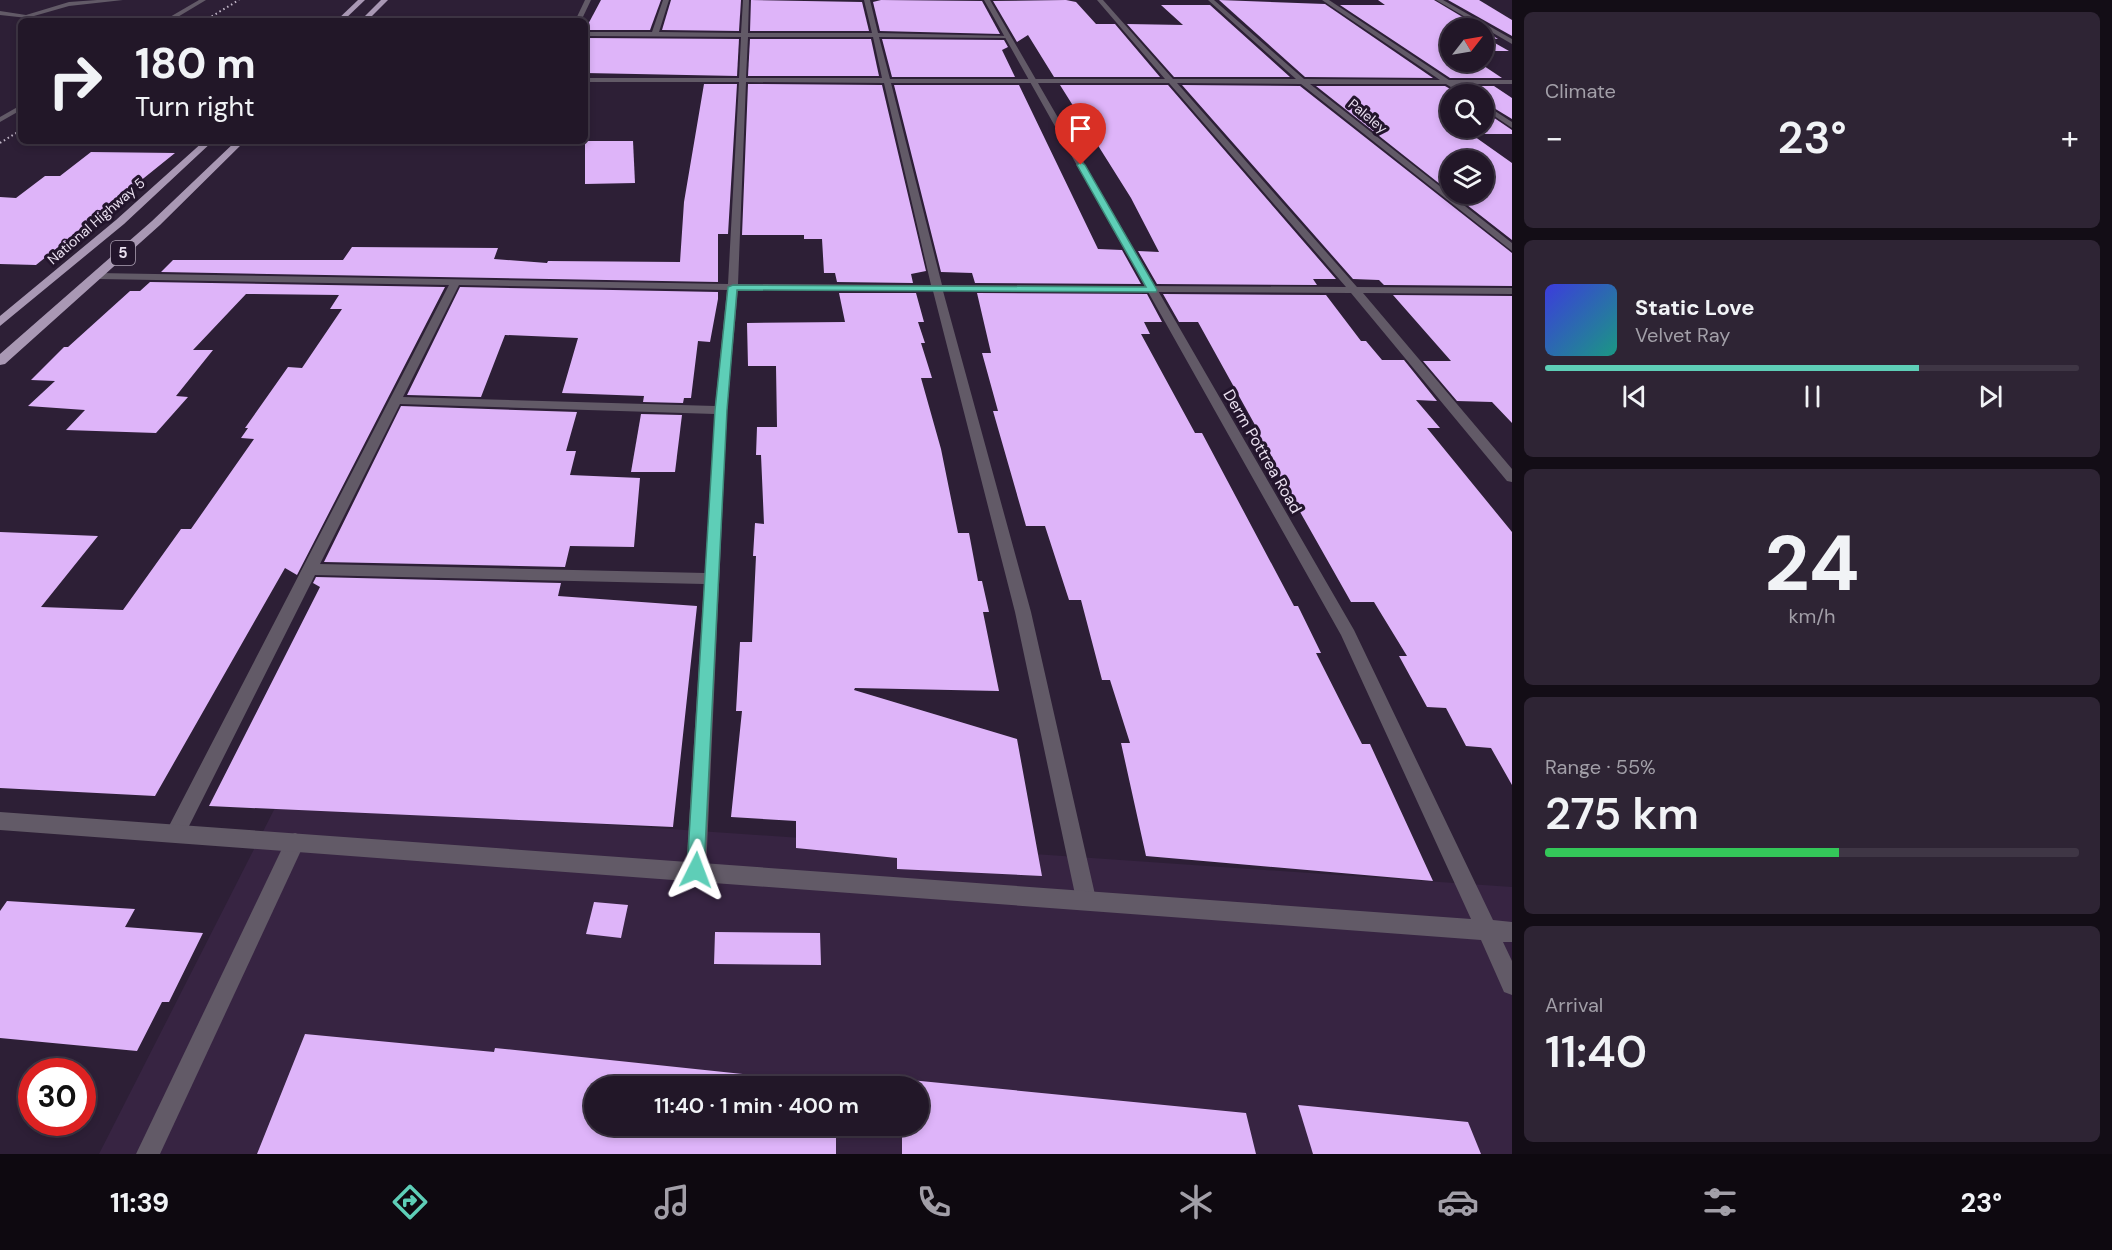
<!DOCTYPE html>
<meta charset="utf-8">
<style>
:root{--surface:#221728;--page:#2e2434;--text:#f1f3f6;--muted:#a29fa8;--line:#3f3645;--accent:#5eceb7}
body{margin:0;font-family:"DM Sans",sans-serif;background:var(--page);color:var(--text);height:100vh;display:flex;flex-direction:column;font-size:22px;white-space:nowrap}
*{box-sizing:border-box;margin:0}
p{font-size:20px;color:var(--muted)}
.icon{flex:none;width:33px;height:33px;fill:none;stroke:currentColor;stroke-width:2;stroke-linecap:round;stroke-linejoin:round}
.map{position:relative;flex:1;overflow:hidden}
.details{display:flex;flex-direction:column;gap:12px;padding:12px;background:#130d16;width:600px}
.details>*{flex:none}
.top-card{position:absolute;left:18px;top:18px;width:570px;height:126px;border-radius:9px;box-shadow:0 3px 9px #0003,0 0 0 2px var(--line);background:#221728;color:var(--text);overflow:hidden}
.needle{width:39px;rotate:59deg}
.controls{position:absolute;left:1440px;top:18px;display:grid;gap:12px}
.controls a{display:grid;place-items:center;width:54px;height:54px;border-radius:50%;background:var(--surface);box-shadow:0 3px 9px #0003,0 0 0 2px var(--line);font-size:30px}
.speed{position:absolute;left:18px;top:1058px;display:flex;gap:12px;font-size:30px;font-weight:700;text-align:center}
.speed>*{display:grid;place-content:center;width:78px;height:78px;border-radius:50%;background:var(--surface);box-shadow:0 3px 9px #0003,0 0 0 2px var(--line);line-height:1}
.speed .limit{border:9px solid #d22;background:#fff;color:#111}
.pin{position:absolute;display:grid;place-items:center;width:51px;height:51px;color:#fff;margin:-62px -26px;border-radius:50% 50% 50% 0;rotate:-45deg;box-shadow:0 0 6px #0007}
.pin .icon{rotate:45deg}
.me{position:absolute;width:66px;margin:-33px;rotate:3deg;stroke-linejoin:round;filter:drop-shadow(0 0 4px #0008)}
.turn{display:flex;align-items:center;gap:21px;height:126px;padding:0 18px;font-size:27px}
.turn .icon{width:78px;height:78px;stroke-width:2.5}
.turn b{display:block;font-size:42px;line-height:51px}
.big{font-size:45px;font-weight:600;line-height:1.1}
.details .tile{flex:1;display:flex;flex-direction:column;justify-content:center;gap:9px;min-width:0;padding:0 21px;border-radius:9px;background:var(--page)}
.details .dial{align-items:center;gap:0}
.dial b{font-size:78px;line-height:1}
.song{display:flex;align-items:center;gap:18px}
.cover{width:72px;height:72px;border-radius:9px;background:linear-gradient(135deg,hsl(240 70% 55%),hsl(170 70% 35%))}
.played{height:6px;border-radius:3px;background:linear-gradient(90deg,var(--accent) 70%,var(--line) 70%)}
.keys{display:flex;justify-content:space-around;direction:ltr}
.heat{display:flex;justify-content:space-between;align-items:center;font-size:33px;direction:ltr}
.charge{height:9px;border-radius:4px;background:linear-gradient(90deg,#34c759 55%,var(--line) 0)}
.trip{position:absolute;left:584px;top:1076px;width:345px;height:60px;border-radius:30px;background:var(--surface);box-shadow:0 3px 9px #0003,0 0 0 2px var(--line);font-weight:600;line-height:60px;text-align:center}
.tab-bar{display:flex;height:96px;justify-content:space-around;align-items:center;background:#0e0910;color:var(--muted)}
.tab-bar .icon{width:42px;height:42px}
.tab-bar .active{color:var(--accent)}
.tab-bar b{font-size:27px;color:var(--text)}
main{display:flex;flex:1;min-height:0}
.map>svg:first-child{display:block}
</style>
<main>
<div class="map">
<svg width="1512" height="1154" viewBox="0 0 1512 1154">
<rect width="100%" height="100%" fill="#2d1f36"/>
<path fill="#372442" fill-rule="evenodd" d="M 278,802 L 1512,887 L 1512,1154 L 99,1154 ZM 594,1086 L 918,1086 L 918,1125 L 594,1125 Z"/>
<g fill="#deb4f9">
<polygon points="601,0 661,0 650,30 585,30"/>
<polygon points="671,0 741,0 739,31 662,30"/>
<polygon points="751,0 862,2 869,31 750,31"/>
<polygon points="881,0 982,1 1000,34 880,31 873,2"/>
<polygon points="1066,0 1076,2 1096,24 1115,24 1160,77 1054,77 1028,35 1017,42 993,1"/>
<polygon points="1219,0 1325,4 1433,78 1305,77"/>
<polygon points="1378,0 1434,0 1481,28 1450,28 1450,62 1478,62 1502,78 1450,78 1340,5 1385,5"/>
<polygon points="1448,0 1479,0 1512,20 1512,36"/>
<polygon points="1161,5 1210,5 1290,77 1174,77 1127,24 1183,25"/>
<polygon points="1484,30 1498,39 1486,38 1509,51 1484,51"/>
<polygon points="585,38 739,39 737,76 585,73"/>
<polygon points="750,39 871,39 879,76 748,76"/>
<polygon points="882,39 1004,40 1008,47 1002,50 1015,77 892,77"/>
<polygon points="704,84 737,84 728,234 718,234 718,282 161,272 173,260 343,260 352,247 498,248 494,259 547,263 548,261 680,262 684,202"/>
<polygon points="748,84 882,85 926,271 911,274 913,283 837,282 835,273 824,273 822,239 804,239 804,235 742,235"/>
<polygon points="894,85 1019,85 1098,249 1122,250 1141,284 975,283 972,273 941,272"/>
<polygon points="1060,85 1168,85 1336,279 1313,279 1317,285 1157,284 1138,251 1159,252 1131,198"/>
<polygon points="1182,85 1300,86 1512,253 1512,286 1384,285 1379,280 1353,279"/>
<polygon points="1316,86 1445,86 1459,94 1450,94 1450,128 1484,128 1484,111 1512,130 1512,134 1471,134 1512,163 1512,240 1453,194 1484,194 1484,160 1450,160 1450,192"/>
<polygon points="1463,86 1494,86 1512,98 1512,119 1484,102 1484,94 1471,94"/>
<polygon points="585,141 633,141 635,183 585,184"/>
<polygon points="91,152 175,153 36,265 0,264 0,197 16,198 45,176 60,176"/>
<polygon points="150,282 445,287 297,575 285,568 155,796 0,788 0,532 98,536 41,607 123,610 181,529 191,529 254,439 241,438 248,428 245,428 288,367 302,368 342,309 330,309 339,295 246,294 193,350 213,350 176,396 188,397 156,433 66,430 85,410 28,406 55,381 31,380 64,347 68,347 130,291 140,291"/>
<polygon points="460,287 718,292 718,299 710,342 698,341 691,398 684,398 683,403 643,402 644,396 562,393 578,338 505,335 481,397 407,395"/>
<polygon points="839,293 916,293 924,322 918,322 925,343 921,343 932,378 921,378 941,449 958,533 969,533 978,581 982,581 989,612 983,612 999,691 855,688 854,690 1017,739 1042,876 897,869 897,858 796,848 796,821 731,817 742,711 736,711 740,642 752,642 756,556 753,556 755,523 764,524 761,455 756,455 757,427 777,427 776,366 748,366 747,323 845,322"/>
<polygon points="977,293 1147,294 1162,322 1144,322 1150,334 1141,334 1195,433 1202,433 1294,606 1298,606 1321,653 1316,653 1362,744 1370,744 1433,881 1146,856 1121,743 1130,743 1110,680 1102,680 1081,600 1069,600 1045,526 1026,526 993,411 998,411 982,353 991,353"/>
<polygon points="1163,294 1326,295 1361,341 1366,341 1382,360 1404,360 1437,401 1416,400 1440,428 1427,428 1512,532 1512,785 1491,748 1466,746 1446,708 1427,707 1399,656 1407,656 1374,602 1351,602 1256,434 1260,434 1198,322 1179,322"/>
<polygon points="1393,295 1512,296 1512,423 1492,402 1457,401 1423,361 1451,361"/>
<polygon points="401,406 577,412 566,451 576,451 570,475 640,478 634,547 570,546 565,567 324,562"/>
<polygon points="641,414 682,415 675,472 631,472"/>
<polygon points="316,577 561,583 558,596 697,606 673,827 209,806 320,587 313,583"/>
<polygon points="7,901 135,909 125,927 203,933 169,1002 162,1002 137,1051 0,1038 0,911"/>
<polygon points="594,902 628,905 621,938 586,934"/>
<polygon points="715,932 820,933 821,965 714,964"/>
<polygon points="305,1034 494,1052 495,1048 837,1084 837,1086 594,1086 594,1125 836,1125 836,1154 257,1154"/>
<polygon points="900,1079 1246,1113 1256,1154 902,1154 902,1125 918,1125 918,1086 901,1086"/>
<polygon points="1298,1105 1468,1122 1481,1154 1313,1154"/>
</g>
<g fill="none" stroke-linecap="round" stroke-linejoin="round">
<g fill="#625a67" fill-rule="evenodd">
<polygon points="97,0 123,0 69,6 34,16 55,21 0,15 0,11 26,15 69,2"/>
<polygon points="199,0 206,0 171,21 163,21"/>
<polygon points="585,0 591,0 581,21 575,21"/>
<path d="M 663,0 L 669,0 L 659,32 L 741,33 L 743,0 L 749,0 L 748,33 L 872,33 L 864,0 L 870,0 L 878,33 L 1010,36 L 1007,38 L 879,37 L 890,79 L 1165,79 L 1097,0 L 1103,0 L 1173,79 L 1296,79 L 1208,0 L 1214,0 L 1304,79 L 1440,80 L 1322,0 L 1329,0 L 1449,80 L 1512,80 L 1512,84 L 1456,84 L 1469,94 L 1462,94 L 1446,84 L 1310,84 L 1512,243 L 1512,251 L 1301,84 L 1177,83 L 1357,287 L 1512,288 L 1512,294 L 1363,293 L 1512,469 L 1512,482 L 1507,481 L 1351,293 L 943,291 L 1031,612 L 1096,899 L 1093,906 L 1086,909 L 1079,906 L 1076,899 L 1015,612 L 933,291 L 738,290 L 727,410 L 706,870 L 703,877 L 696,879 L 689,877 L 686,870 L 704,584 L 315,575 L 183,838 L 176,841 L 169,838 L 166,832 L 169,826 L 449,285 L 98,279 L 93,276 L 98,273 L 728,284 L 739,82 L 585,82 L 585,78 L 739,78 L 741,37 L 585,36 L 585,32 L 652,32 ZM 748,37 L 873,37 L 882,78 L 746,78 ZM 746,82 L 884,83 L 931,285 L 738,284 ZM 891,83 L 1169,83 L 1346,287 L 942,285 ZM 459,285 L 727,290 L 715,406 L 403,397 ZM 400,404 L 715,414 L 705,573 L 320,564 Z"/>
<polygon points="1436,0 1443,0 1512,39 1512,44"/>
<polygon points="1484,104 1512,122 1512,128 1484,109"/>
<polygon points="21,105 21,110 0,122 0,117"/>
<polygon points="295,833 302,836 305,842 160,1154 136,1154 288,836"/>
</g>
<polygon fill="#625a67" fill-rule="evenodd" points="984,0 990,0 1354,630 1493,920 1512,922 1512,942 1503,942 1512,961 1512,995 1504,992 1481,940 0,830 0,812 1471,919 1341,635"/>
<g fill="#a998b4" fill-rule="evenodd">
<polygon points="358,0 365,0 343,21 336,21"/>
<polygon points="381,0 388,0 367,21 360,21"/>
<polygon points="204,141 213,141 124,224 0,326 0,316 116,220"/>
<polygon points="236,141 245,141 160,225 5,364 0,365 0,354 152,221"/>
</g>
<g stroke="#c1b6c7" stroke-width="2" stroke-dasharray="1.5 3" stroke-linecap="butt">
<polyline points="204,21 239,0"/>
<polyline points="0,143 21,130"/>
</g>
</g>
<polygon fill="#5eceb7" stroke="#3d8677" stroke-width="1.5" points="1081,162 1085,165 1157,290 1156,292 737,290 727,410 704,870 702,876 696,878 689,876 687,870 715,410 728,287 733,285 1146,287 1077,165"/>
<g text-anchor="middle" stroke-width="6" stroke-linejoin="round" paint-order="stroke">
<g font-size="14" fill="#eae0f0" stroke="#23152c">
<text transform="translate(1368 116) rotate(39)" y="5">Paleley</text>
<text transform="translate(96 221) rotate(-41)" y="5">National Highway 5</text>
</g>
<rect fill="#23152c" stroke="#aea3b5" stroke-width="1.5" x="111" y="241" width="24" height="24" rx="4.5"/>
<g font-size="15" font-weight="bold" fill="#eae0f0">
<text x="123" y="258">5</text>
</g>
<g font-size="16" fill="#eae0f0" stroke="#23152c">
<text transform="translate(1263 451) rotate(60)" y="6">Derm Pottrea Road</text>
</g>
</g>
</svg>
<div class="controls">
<a><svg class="needle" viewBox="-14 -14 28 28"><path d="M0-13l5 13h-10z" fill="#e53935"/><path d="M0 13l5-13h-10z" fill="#a29fa8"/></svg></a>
<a><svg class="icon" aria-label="search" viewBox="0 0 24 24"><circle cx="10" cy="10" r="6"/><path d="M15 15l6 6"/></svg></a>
<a><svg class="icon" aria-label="layers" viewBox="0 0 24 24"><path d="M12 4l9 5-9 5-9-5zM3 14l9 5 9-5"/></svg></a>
</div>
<div class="speed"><div class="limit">30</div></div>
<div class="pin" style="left:1081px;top:165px;background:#d93025"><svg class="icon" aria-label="arrive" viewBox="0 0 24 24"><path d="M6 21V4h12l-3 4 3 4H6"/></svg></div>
<svg class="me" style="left:696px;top:870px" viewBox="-20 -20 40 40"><path d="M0-17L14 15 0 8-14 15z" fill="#5eceb7" stroke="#fff" stroke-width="4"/></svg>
<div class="trip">11:40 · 1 min · 400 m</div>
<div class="top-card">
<div class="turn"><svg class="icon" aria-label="right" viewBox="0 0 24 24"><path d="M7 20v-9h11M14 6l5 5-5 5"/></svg><div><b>180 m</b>Turn right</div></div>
</div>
</div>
<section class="details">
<div class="tile"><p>Climate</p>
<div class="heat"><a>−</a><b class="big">23°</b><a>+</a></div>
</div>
<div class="tile">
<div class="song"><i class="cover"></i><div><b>Static Love</b><p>Velvet Ray</p></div></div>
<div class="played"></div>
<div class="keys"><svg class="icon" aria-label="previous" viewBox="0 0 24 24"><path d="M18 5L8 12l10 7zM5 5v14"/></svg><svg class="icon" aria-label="pause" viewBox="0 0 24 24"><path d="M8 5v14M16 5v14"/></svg><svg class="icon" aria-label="next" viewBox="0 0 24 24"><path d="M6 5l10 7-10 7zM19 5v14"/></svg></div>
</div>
<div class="tile dial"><b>24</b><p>km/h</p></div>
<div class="tile"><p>Range · 55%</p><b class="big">275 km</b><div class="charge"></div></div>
<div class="tile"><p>Arrival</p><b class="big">11:40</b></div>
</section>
</main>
<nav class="tab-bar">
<b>11:39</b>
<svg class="icon active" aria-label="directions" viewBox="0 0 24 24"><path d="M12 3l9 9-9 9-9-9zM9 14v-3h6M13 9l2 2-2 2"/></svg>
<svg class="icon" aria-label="music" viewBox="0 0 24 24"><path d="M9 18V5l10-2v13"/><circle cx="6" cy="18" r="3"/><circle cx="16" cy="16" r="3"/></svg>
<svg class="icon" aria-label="phone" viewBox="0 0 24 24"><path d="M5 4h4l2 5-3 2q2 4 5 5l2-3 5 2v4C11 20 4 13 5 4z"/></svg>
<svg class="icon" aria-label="climate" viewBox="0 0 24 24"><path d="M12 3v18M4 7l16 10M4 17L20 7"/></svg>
<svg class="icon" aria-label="car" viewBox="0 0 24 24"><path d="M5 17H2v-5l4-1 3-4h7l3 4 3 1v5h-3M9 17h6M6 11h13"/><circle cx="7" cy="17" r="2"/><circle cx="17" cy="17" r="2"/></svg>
<svg class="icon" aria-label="filters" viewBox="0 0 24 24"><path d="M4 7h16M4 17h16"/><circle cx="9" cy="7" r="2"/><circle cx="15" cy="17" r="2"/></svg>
<b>23°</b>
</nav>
